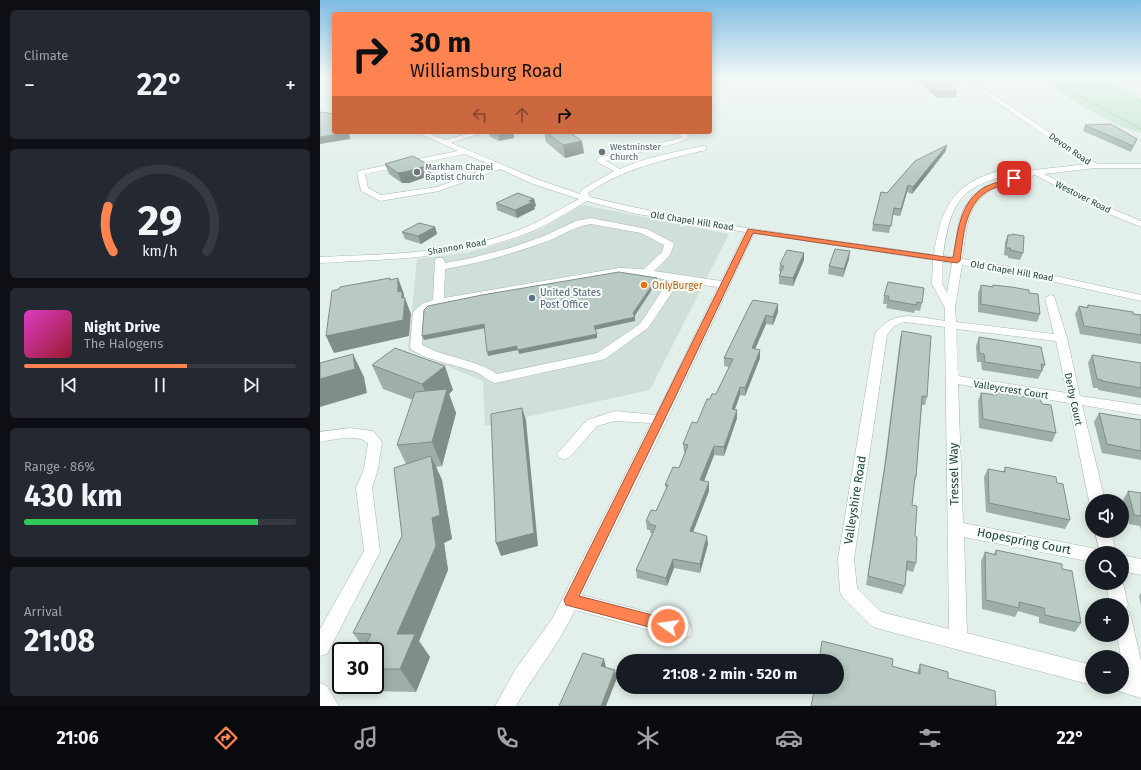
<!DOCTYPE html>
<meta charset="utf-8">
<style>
:root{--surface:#171b24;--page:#242831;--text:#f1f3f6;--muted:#9ea1a6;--line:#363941;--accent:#ff8351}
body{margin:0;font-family:"Fira Sans",sans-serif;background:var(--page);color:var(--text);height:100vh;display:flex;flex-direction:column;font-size:15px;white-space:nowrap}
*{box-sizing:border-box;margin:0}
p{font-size:13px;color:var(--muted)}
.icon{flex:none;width:22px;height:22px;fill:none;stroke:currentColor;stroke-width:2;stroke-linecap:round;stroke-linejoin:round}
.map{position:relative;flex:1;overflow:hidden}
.drawer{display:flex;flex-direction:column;gap:10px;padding:10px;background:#0d0f14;width:320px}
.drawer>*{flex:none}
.guide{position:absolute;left:12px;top:12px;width:380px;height:122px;border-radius:4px;box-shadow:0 2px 10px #0003;background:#ff8351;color:#111;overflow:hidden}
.controls{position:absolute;left:765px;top:494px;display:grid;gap:8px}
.controls a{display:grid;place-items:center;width:44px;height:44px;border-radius:50%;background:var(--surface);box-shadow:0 2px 10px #0003;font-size:20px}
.speed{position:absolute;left:12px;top:642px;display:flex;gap:8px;font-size:20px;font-weight:700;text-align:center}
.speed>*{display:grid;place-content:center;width:52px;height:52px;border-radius:50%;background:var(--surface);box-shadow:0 2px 10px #0003;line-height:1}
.speed .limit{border:2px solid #111;border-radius:6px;background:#fff;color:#111}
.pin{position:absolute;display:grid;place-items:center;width:34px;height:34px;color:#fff;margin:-17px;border-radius:8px;box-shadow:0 2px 6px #0006}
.me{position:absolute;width:44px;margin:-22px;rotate:284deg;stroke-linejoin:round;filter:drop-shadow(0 0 3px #0008)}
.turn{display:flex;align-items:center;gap:14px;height:84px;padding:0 12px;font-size:18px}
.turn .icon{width:52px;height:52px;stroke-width:2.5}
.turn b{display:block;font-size:28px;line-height:34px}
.lanes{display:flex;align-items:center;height:38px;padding:0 12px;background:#0003;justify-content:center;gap:20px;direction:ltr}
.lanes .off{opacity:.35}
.big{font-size:30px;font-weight:700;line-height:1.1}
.drawer .tile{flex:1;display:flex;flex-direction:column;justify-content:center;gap:6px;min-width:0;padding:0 14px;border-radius:6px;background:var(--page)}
.drawer .dial{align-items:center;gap:0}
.dial svg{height:104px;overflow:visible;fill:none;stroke:var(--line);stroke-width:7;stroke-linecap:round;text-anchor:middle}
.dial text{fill:var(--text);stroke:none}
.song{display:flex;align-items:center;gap:12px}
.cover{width:48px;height:48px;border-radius:6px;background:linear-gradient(135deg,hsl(310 70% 55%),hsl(350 70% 35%))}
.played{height:4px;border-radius:2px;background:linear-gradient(90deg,var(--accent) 60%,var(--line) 60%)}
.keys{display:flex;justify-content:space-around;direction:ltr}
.heat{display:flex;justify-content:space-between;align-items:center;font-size:22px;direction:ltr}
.charge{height:6px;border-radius:3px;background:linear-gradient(90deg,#34c759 86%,var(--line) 0)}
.trip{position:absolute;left:296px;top:654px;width:228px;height:40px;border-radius:20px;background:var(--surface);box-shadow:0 2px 10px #0003;font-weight:700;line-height:40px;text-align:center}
.tab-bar{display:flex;height:64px;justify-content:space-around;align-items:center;background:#090b0e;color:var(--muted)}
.tab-bar .icon{width:28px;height:28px}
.tab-bar .selected{color:var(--accent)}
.tab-bar b{font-size:18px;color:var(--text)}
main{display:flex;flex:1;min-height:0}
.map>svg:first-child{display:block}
</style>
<main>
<section class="drawer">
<div class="tile"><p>Climate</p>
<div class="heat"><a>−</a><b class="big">22°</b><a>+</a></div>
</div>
<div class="tile dial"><svg viewBox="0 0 100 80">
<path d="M14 69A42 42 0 1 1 86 69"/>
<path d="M14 69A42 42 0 0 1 10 34" stroke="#ff8351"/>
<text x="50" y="56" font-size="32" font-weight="700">29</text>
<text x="50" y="72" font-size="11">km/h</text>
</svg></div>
<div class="tile">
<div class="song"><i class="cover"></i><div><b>Night Drive</b><p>The Halogens</p></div></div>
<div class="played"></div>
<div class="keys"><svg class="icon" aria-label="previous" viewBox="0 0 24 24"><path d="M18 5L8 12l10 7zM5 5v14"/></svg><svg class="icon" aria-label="pause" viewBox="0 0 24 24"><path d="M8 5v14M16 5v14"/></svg><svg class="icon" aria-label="next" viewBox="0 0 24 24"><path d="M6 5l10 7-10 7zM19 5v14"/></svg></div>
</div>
<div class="tile"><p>Range · 86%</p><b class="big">430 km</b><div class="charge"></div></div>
<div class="tile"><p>Arrival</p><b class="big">21:08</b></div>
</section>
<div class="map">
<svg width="821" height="706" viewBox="0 0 821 706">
<rect width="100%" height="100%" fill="#e3efea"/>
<polygon fill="#d1dfd9" points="263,205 409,234 330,390 165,426 163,381 88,350 97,259 146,253 186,242 221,229"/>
<polygon fill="#bae2c6" points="718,78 786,78 821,99 821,133 798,125 764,107"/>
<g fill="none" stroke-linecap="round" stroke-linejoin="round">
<defs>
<g id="minor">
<polygon points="14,78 14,81 0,83 0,79"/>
<path d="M 642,78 L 648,78 L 777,164 L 821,164 L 821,168 L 775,168 L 724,174 L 795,210 L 821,221 L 821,227 L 789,214 L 715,175 C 686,183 655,189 648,222 C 645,234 644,247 642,259 L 713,271 L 821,295 L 821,301 L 713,277 L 642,265 L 635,308 L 636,322 L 734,334 L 725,298 L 730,295 L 734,296 L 747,338 L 760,396 L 821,405 L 821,415 L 762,405 L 785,501 L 772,501 L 772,506 L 769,501 L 749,403 L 638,384 L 643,523 L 772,548 L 778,550 L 779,553 L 772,553 L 772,562 L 644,537 L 647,633 L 772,665 L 772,685 L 556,628 L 550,625 L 523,598 L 520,592 L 518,559 L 555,334 C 573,308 598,317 625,321 L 625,308 L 612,284 L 613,260 L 434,233 L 347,420 L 262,595 L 363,621 L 370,624 L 372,630 L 370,636 L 363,639 L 255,610 C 239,644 215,673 196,706 L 175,706 L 195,670 L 232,619 L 331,423 L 295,421 L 277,426 L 249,458 L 244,459 L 239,458 L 237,454 L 267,420 L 295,411 L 336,415 L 398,287 L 359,282 L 328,328 L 285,359 L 175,383 C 168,381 163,375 156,372 C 142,366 98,359 90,347 L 93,312 L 102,304 L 113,300 L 115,260 L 117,258 L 123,258 L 125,263 L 147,259 L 190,248 L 224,236 L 256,221 L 271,218 L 327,229 L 352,242 L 354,244 L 350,255 L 334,271 L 401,281 L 425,232 L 312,213 L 267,201 C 246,213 225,227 202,235 C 137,259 68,259 0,263 L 0,257 C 66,254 134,254 196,231 C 218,223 238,210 259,199 L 213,184 L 180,169 L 119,191 L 60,201 L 41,191 L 37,173 L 38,171 L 138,151 L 96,132 L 105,132 L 125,140 L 154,132 L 165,132 L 131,143 L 219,180 L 260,194 L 261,190 L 294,171 L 277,162 L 277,158 L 353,140 L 362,137 L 356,132 L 364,132 L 369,136 L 369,138 L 357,143 L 286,161 L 300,169 C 326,157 355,152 383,146 L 386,146 L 386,150 C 344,160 304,168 268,193 L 270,197 C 382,225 499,238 614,255 C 620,212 631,184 676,172 C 684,170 695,166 703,167 L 703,171 C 644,185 631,195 623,256 L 633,257 L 639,222 L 644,208 L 652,196 L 664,187 L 677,180 L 714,170 L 767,164 ZM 145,154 L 173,166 L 117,187 L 61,195 L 48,188 L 45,174 ZM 271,224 L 321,233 L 344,245 L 342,252 L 324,269 L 299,268 L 124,298 L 125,269 C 160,263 195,253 228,241 C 243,235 255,226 271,224 ZM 622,262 L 632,263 L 627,293 L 622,284 ZM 299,274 L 320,275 L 349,280 L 320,324 L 277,353 L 177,374 C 155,359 126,358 102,345 L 104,313 L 110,308 L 120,305 ZM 584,322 L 625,327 L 629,629 L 561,612 L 537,588 L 534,559 L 567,335 L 574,326 ZM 636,329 L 736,341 L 747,393 L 638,376 Z"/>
<polygon points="798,78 804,78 821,88 821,92"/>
<path d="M 30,428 L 53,431 L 62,442 L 58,469 L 52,488 L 60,552 L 7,654 L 0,656 L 0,629 L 44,551 L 36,488 L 44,469 L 48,443 C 37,433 13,440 0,442 L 0,432 Z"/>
<polygon points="775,531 791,531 796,553 780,553"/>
<polygon points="802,555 821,559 821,575 802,571"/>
<polygon points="802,579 808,605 806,610 808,611 811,617 821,661 821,698 795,690 794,687 802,687 802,673 804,674 797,635 802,635 802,605 790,605 786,583 802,583"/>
<polygon points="0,683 7,686 19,706 0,706"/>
</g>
</defs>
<use href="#minor" stroke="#a5b8b2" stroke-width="1"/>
<polyline stroke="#80b6a7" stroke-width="1.5" stroke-dasharray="1 1.5" stroke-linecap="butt" points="725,78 821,129"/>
<use href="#minor" fill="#fff" fill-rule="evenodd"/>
</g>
<g fill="#9eaea8">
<polygon points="593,78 620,78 637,91 636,97 617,98"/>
<polygon points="765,125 817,139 811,152 763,131"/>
<polygon points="168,132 193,132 194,138 179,141 174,139 170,136"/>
<polygon points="224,132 249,132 264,153 245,158 226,142"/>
<polygon points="627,145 625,152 592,194 587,192 580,216 573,215 569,233 552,231 553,224 567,193"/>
<polygon points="65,164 109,165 112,175 89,183 82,183 69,174"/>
<polygon points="214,199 216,206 214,207 215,209 197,218 177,210 176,203"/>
<polygon points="115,227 117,234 101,244 85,239 82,232"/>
<polygon points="688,235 703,253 700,260 688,258 688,256 684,255 685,242"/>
<polygon points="484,253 484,260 473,286 459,284 459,276 460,273 460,271 459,271 460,264"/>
<polygon points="529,259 523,277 508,274 509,266"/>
<polygon points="661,285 672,287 673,285 709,293 720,314 717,322 658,312 658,293"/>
<polygon points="564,296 602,303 600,311 595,310 594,313 566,308 567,304 563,304"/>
<polygon points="430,305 458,312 453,325 446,324 435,349 440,350 440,358 425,396 420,395 415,409 417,410 417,418 404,456 394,455 384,481 389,491 373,532 388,544 380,573 354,568 347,586 317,578 316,570 332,533 330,533 330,530 327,530 326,521 336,511 346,489 345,485 359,468 365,453 364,452 363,444 377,423 390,399 396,394 409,367 404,366 404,358"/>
<polygon points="768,305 821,315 821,344 760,334 755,314 759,306 767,307"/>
<polygon points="582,331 607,397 605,405 602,405 596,477 594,484 592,505 595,536 596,563 593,572 586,570 585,586 582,594 546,585 564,468 580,339"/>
<polygon points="659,337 725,365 718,379 662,370 661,362 657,362 656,346"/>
<polygon points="772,355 821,363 821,398 778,390 778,388 773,388 768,363"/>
<polygon points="52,365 133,390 129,394 136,413 122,466 116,467 122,480 132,539 124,543 128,570 99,641 110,657 96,692 53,691 48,685 55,685 55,651 44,648 33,633 82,536 86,464 77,445 93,400 63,389"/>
<polygon points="676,392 722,404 736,433 732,442 659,428 658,401 661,393 675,395"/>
<polygon points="779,413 821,420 821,460 782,453 774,422"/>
<polygon points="685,467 737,483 750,520 745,529 666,512 664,477 668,469 683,472"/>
<polygon points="808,491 821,493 821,531 820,526 809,524 803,500"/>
<polygon points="676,550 742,569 761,623 755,632 719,623 719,617 698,611 695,617 662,609 661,561 665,552 674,554"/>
<polygon points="821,593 821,605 819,596"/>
<polygon points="600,664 628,678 676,706 572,666 597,673"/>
</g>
<g fill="#818d88">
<polygon points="27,132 29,132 30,139 0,144 0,137"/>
<polygon points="193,132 194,138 179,141 178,135"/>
<polygon points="262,141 264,153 245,158 243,145"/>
<polygon points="627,145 625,152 592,194 593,187"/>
<polygon points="109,165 112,175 89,183 82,183 78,173"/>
<polygon points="588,185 587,192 580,216 581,209"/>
<polygon points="214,199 216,206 214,207 215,209 197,218 195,210 209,201"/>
<polygon points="115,227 117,234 101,244 98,236"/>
<polygon points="530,251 529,259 523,277 524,269"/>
<polygon points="484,253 484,260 473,286 473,278"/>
<polygon points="78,278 84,294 84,297 85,299 85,298 91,314 89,336 14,353 6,336 78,292"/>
<polygon points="337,278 337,282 314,317 313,313"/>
<polygon points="458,304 458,312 453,325 453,317"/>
<polygon points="446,315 446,324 432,356 432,348"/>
<polygon points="315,317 315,321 274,330 274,326"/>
<polygon points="164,324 166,328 104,340 102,336"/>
<polygon points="277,334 277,338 199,354 198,350 168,356 167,352 197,346"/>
<polygon points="440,350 440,358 425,396 425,388"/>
<polygon points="33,354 44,377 47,393 0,407 0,379"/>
<polygon points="125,366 133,390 129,394 136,413 122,466 112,442 112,408 102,384"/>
<polygon points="420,387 420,395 412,417 412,409"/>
<polygon points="202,408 206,420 218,546 181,556 176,543"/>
<polygon points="417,410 417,418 404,456 404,447"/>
<polygon points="394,446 394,455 381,489 380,480"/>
<polygon points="111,456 122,480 132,539 124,543 128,570 99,641 110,657 96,692 80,669 77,634 112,518"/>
<polygon points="389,482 389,491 370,540 370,531"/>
<polygon points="387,536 388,544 380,573 380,564"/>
<polygon points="353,559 354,568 347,586 346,578"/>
<polygon points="284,659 286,667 281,666"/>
<polygon points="295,670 297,678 286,706 281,706"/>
</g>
<g fill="#b8cac3" stroke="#818d88">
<polygon points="600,78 620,78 637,91 618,92"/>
<polygon points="0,112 14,114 14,132 27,132 27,133 0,137"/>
<polygon points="791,124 817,139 813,146 765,125"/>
<polygon points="171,132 192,132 178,135 173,134"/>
<polygon points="226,132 249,132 262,141 243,145"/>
<polygon points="627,145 593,187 588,185 581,209 574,208 571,226 553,224 561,192 567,193 595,161"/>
<polygon points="93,156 109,165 85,172 78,173 65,164"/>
<polygon points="198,193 214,199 209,201 213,202 195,210 176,203"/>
<polygon points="99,223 115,227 98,236 82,232"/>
<polygon points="692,234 704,236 703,253 690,250 691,248 686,248 688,235 692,235"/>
<polygon points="515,249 530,251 524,269 509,266"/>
<polygon points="467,250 484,253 473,278 459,276 464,266 461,266 461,264 460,264"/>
<polygon points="299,272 337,278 313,313 315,317 274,326 277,334 197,350 197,346 167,352 164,324 102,336 104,310 108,306 162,295"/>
<polygon points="70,278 70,280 78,278 78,292 82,291 82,298 85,298 83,320 6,336 12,291 19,289 20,287"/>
<polygon points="568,282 604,288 602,303 597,302 596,305 568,300 569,296 564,296"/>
<polygon points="661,285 673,287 673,285 691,287 709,290 709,293 718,294 720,314 661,304"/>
<polygon points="433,300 458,304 453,317 446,315 432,348 440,350 425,388 420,387 412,409 417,410 404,447 394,446 380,480 389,482 370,531 387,536 380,564 353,559 346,578 316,570 336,526 329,524 329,522 326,521 331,510 336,511 348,485 345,485 353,467 359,468 368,445 363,444 372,422 377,423 387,399 390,399 392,394 396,394 413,359 404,358 430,305"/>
<polygon points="768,305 813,312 813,314 821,315 821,335 764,326 759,306 768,308"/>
<polygon points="582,331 611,336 607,397 602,396 596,477 595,477 592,505 597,506 595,536 597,537 596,563 587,561 585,586 548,576 566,459"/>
<polygon points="659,337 721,347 725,365 721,364 722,371 665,362 664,354 659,353"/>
<polygon points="75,348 125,366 102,384 52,365"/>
<polygon points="33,354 35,369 0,379 0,363"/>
<polygon points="772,355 821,363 821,388 782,381 782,380 777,379"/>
<polygon points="127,389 112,442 77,445 95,392"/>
<polygon points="676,392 720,399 722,404 731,405 736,433 663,419 661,393 677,395"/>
<polygon points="202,408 214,533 176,543 171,414"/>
<polygon points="779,413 821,420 821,451 787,444"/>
<polygon points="111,456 120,515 112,518 116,546 77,634 95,634 80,669 55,669 55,651 43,651 51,634 33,633 82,536 74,468"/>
<polygon points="685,467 736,477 737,483 743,484 750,520 669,503 668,469 685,472"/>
<polygon points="808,491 821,493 821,516 814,515"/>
<polygon points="676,550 742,564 742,569 752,571 761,623 725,615 724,608 699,602 699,608 666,600 665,552 676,555"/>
<polygon points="502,641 573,659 572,666 600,674 600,664 628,672 628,678 675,691 676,706 491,706 495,687 517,687 517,661 499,661"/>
<polygon points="263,653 284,659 281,666 295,670 281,706 239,706"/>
</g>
<linearGradient id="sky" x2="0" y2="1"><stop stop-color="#80bde2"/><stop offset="0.44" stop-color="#f2f8f6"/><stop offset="1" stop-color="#f2f8f6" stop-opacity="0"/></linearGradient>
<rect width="821" height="176" fill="url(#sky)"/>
<path fill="#ff8351" stroke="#a65535" d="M 691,176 L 696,178 C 689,184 677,186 668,191 C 644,206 644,235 640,261 L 637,263 L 433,233 L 351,406 L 259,596 L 348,619 L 353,621 L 355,626 L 353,630 L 348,632 L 246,605 L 244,600 L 341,406 L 428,229 L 633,258 C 638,232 639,202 665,187 C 674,183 683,180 691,176 Z"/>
<g fill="#6b7280" stroke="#f5fbf8" stroke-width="1.5">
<circle cx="282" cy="152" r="4"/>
<circle cx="97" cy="172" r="4"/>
</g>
<circle fill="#e8710a" stroke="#f5fbf8" stroke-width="1.5" cx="324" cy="285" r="4"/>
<circle fill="#5c6f8a" stroke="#f5fbf8" stroke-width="1.5" cx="212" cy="298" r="4"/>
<g text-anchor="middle" stroke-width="4" stroke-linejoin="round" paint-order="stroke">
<g font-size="9" fill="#5b616d" stroke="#f5fbf8" text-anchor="start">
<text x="290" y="150">Westminster<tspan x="290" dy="10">Church</tspan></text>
<text x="105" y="170">Markham Chapel<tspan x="105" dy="10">Baptist Church</tspan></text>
</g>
<g font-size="9" fill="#20433b" stroke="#f5fbf8">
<text transform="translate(750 149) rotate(35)" y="3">Devon Road</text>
<text transform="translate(763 197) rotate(27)" y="3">Westover Road</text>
<text transform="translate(372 221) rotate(9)" y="3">Old Chapel Hill Road</text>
<text transform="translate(137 247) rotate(-10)" y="3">Shannon Road</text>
<text transform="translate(692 271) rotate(10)" y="3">Old Chapel Hill Road</text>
</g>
<g font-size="10" fill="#c56008" stroke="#f5fbf8" text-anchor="start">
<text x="332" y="289">OnlyBurger</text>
</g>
<g font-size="10" fill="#4e5e75" stroke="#f5fbf8" text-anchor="start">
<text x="220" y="296">United States<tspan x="220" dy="12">Post Office</tspan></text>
</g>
<g font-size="10" fill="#20433b" stroke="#f5fbf8">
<text transform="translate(691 389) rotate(9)" y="4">Valleycrest Court</text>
<text transform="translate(754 399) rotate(78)" y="4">Derby Court</text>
</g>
<g font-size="12" fill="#20433b" stroke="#f5fbf8">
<text transform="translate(634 474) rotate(-91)" y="4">Tressel Way</text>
<text transform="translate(535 500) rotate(-81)" y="4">Valleyshire Road</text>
<text transform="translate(704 541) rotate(11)" y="4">Hopespring Court</text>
</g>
</g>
</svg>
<div class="controls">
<a><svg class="icon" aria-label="sound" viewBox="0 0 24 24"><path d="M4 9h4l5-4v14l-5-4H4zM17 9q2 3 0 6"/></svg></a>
<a><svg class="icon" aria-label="search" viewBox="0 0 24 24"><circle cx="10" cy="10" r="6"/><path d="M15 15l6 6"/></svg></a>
<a>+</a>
<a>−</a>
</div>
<div class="speed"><div class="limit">30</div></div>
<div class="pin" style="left:694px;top:178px;background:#d93025"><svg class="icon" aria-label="arrive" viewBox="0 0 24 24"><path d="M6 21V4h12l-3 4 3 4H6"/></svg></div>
<svg class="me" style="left:348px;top:626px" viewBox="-20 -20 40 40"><circle r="17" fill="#ff8351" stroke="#fff" stroke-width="3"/><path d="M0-11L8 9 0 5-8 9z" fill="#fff"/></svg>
<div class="trip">21:08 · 2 min · 520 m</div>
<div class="guide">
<div class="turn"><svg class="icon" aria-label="right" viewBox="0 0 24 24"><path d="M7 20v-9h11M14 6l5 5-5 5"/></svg><div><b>30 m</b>Williamsburg Road</div></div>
<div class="lanes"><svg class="icon off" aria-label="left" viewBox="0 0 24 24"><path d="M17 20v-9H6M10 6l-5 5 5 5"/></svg><svg class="icon off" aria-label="ahead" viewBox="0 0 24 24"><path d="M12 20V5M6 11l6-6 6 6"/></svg><svg class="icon" aria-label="right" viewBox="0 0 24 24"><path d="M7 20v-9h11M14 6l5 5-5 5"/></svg></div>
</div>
</div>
</main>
<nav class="tab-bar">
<b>21:06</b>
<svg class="icon selected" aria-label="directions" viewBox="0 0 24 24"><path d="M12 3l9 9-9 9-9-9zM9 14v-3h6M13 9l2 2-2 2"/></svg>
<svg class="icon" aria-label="music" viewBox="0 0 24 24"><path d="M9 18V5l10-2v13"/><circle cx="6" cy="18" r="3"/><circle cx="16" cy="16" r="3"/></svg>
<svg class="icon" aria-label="phone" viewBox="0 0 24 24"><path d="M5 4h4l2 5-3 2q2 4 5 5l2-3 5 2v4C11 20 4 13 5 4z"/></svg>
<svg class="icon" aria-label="climate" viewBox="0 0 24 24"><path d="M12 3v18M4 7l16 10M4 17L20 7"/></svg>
<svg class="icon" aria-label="car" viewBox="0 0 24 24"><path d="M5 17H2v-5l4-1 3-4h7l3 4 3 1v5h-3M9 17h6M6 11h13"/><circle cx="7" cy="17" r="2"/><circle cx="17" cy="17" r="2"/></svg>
<svg class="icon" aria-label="filters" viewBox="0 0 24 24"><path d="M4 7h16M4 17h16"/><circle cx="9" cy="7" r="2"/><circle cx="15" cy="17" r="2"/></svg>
<b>22°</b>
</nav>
